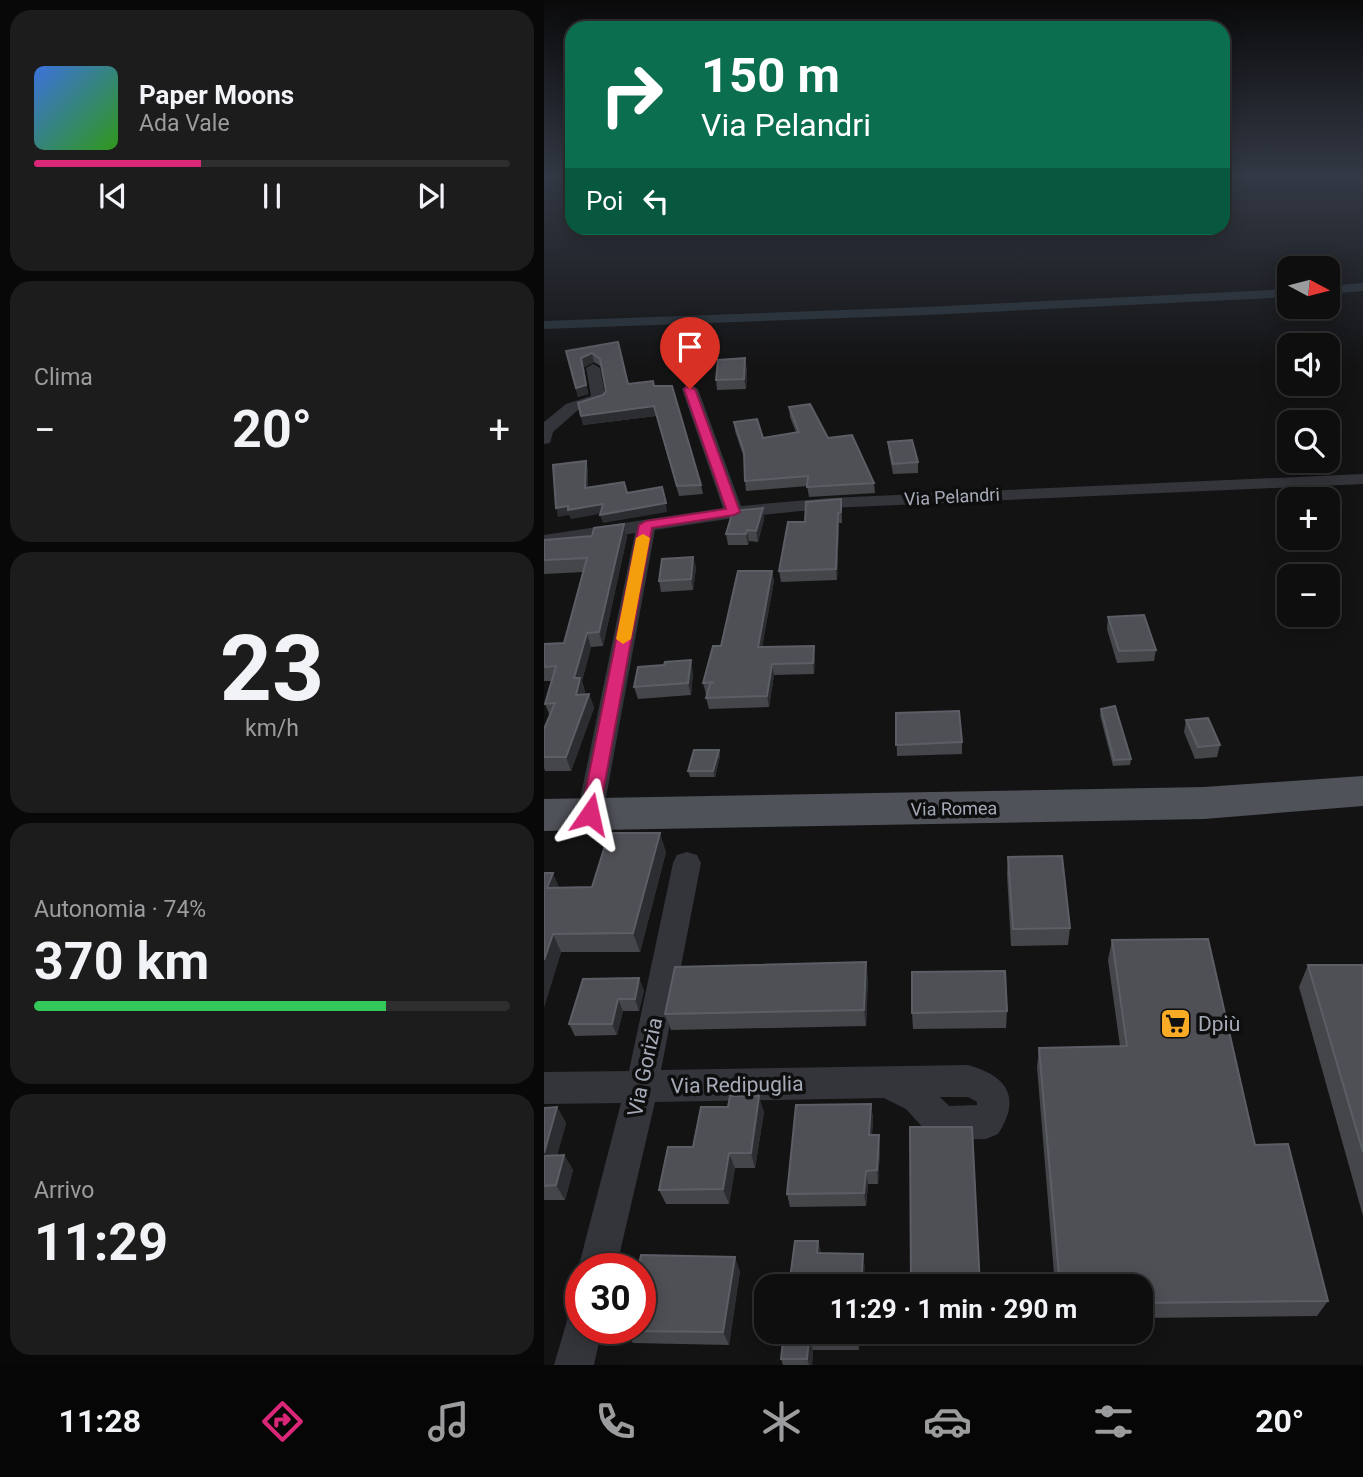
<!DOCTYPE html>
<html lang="it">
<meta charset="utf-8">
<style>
:root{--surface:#0e0e0f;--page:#1c1c1d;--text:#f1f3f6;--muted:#9b9c9e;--line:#2e2e2f;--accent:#db2777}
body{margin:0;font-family:Roboto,sans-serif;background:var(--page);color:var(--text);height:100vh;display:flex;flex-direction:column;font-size:26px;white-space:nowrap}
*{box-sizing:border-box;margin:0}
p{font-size:23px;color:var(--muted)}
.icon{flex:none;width:38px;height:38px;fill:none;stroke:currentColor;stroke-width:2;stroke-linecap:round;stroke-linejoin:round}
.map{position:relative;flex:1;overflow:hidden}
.details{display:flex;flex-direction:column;gap:10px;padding:10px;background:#080808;width:544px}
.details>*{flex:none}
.guide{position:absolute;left:21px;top:21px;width:665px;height:214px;border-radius:21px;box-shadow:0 4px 18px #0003,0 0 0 2px var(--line);background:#0b6e4f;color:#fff;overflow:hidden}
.needle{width:46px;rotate:97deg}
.buttons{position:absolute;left:733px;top:256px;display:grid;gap:14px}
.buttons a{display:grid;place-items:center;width:63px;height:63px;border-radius:14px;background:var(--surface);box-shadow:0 4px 18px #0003,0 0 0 2px var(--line);font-size:35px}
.speed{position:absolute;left:21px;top:1253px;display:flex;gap:14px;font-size:35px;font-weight:700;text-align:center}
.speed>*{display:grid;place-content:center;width:91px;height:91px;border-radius:50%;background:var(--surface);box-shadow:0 4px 18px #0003,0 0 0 2px var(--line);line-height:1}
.speed .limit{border:10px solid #d22;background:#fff;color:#111}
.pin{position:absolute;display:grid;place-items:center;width:60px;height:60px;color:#fff;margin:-72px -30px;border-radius:50% 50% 50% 0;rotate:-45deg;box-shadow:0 0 7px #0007}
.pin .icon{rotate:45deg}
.me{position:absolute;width:77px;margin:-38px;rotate:11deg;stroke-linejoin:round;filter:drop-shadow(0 0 5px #0008)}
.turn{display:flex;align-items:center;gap:24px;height:147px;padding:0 21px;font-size:32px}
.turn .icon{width:91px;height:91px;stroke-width:2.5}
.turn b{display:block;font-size:49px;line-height:60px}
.then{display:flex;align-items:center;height:66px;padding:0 21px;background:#0003;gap:14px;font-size:26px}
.big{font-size:52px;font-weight:700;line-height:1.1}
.details .tile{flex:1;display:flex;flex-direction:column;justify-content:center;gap:10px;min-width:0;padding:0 24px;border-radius:21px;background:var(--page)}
.details .dial{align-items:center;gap:0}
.dial b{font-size:91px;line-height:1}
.song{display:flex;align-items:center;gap:21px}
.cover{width:84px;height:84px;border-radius:10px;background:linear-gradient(135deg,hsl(220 70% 55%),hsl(110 70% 35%))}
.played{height:7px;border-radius:4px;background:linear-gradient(90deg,var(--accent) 35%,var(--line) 35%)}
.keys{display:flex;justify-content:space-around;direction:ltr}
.heat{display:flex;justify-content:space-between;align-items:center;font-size:38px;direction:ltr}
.charge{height:10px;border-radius:5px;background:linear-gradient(90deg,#34c759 74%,var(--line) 0)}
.trip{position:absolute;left:210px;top:1274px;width:399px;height:70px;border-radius:21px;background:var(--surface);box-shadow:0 4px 18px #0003,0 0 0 2px var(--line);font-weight:700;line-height:70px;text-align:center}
.dock{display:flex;height:112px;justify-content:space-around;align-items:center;background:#060606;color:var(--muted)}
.dock .icon{width:49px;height:49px}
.dock .current{color:var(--accent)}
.dock b{font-size:32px;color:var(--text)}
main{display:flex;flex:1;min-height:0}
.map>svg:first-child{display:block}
</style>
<main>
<section class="details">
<div class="tile">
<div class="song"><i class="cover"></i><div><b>Paper Moons</b><p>Ada Vale</p></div></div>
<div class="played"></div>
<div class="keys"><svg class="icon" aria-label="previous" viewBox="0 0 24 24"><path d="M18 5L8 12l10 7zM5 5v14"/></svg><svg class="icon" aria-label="pause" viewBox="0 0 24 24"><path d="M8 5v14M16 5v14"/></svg><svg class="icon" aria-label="next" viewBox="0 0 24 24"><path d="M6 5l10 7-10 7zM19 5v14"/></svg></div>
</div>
<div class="tile"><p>Clima</p>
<div class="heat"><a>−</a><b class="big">20°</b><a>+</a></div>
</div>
<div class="tile dial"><b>23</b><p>km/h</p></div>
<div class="tile"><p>Autonomia · 74%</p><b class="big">370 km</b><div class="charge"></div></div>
<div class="tile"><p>Arrivo</p><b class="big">11:29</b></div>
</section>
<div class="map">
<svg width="819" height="1365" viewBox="0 0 819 1365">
<rect width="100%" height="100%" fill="#131314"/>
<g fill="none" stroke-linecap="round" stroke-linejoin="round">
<g fill="#283239" fill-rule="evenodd">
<polygon points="819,283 819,291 784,294 784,286"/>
<polygon points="746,289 746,297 382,315 0,329 0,321 382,307"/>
</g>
<g fill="#33353a" fill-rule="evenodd">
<polygon points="49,364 56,368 62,399 60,402 34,410 9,432 6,443 0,444 0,422 22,404 47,396 42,368"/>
<polygon points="146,384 154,389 197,506 286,498 819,474 819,484 286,508 190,518 111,530 59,814 55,821 46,824 37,821 33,814 91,533 0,547 0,535 179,508 138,389"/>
<path d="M 143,852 L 153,855 L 157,863 L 117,1070 L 424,1065 C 463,1076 478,1097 454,1134 L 442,1139 L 403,1140 L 382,1131 L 362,1109 L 340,1098 L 111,1102 L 72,1269 L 37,1269 L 37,1275 L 34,1269 L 77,1103 L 0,1104 L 0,1072 L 85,1071 L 129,863 L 133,855 ZM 396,1097 L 424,1097 L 433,1102 L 433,1105 L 405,1106 Z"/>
<polygon points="37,1309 37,1328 58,1328 50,1365 10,1365 25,1314"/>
</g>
<polygon fill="#4f5259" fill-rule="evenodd" points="819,776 819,806 660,819 0,831 0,799 660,787"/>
</g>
<g fill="#44464a">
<polygon points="74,342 84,384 110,386 157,485 159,494 135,496 112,416 39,425 37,416 62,391 58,367 50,362 40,367 44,394 34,397 22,351"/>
<polygon points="203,368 202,389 173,390 172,380"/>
<polygon points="245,407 284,438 330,483 331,493 265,497 263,486 202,491 201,481 200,458 191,431 190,422 219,438 252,432 246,417"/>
<polygon points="344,442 374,462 374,473 349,474 345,453"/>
<polygon points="297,499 298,523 295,523 293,580 237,582 235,571 261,522"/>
<polygon points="219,508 220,519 214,542 205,541 204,545 184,545 182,534"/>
<polygon points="80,524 83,537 59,646 47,647 38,681 41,692 40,694 45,694 50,708 27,771 1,771 0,768 0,729 6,716 1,704 8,681 0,681 0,644 20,643 39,572 0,574 0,540 48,536"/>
<polygon points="149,557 152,568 149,590 117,592 115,581"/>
<polygon points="228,571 230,581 218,647 271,657 270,674 230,675 225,707 165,709 162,698 164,694 162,694 159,683 177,646"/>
<polygon points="564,617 612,650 610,661 573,663 563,629"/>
<polygon points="149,672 147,695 94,699 90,687"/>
<polygon points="557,709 587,759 586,765 569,766 556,715"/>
<polygon points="352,713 418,742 418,754 353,756"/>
<polygon points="642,720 676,745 673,757 651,759 640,732"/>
<polygon points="175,750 176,756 171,777 146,777 144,771"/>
<polygon points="122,852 96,952 17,952 0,1007 0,873 15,887 48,887"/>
<polygon points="464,857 526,928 524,945 467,946 463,874"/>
<polygon points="568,940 711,1145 784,1301 773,1316 597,1318 597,1286 511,1286 493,1067 495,1048 576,1046 564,960"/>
<polygon points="764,965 819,965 819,1216 755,987"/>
<polygon points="39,979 100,990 95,1011 79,1011 73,1035 31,1036 25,1024"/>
<polygon points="324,979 322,1026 127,1030 121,1014"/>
<polygon points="463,1011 462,1028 369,1029 368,1013"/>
<polygon points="327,1104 329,1119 328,1135 336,1149 334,1184 324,1184 322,1206 246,1207 243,1194"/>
<polygon points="13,1107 22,1123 13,1155 20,1155 29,1170 21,1200 0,1200 0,1108"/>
<polygon points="220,1112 211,1168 191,1168 185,1204 122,1204 115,1190 149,1147"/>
<polygon points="196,1271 185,1345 89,1343 80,1331"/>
<polygon points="240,1332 316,1332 315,1350 269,1350 268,1365 239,1365 237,1359"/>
<polygon points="515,1332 586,1332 515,1333"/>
</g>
<g fill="#2c2d30">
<polygon points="48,353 50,362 40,367 44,394 34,397 32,388 37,358"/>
<polygon points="201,358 203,368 202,389 200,379"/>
<polygon points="110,406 112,416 39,425 37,416"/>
<polygon points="42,461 44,469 44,497 41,488"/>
<polygon points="122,503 123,512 59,523 56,515"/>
<polygon points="59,504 61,513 27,519 25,515 14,517 12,508 24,506"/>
<polygon points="219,508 220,519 214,542 212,531"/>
<polygon points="294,513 295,523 293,580 292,569"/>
<polygon points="80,524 83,537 59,646 55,632"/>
<polygon points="203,530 205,541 204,545 202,534"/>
<polygon points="149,557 152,568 149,590 147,579"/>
<polygon points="228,571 230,581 216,658 214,647"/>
<polygon points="43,633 47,647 38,681 41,692 37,709 32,695 30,678"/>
<polygon points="270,646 271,657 270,674 269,663"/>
<polygon points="147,660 149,672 147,695 144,683"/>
<polygon points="228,664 230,675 225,707 223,696"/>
<polygon points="45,694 50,708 27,771 22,757"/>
<polygon points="175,750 176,756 171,777 169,771"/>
<polygon points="116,833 122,852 96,952 89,933"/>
<polygon points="9,873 17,892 3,888"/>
<polygon points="9,934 17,952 0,1007 0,960"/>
<polygon points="322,962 324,979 322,1026 320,1010"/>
<polygon points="95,978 100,990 95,1011 91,999"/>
<polygon points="74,999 79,1011 73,1035 68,1024"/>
<polygon points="215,1096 220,1112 211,1168 207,1153"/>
<polygon points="327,1104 329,1119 327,1149 325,1135"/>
<polygon points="13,1107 22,1123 9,1171 0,1157 0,1153"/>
<polygon points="335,1135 336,1149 334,1184 333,1170"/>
<polygon points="185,1153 191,1168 185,1204 179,1189"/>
<polygon points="20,1155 29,1170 21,1200 12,1185"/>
<polygon points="322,1171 324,1184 322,1206 320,1193"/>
<polygon points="274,1241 278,1255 273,1253"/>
<polygon points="319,1254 321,1268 320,1286 317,1286"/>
<polygon points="191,1257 196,1271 185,1345 179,1332"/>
<polygon points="313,1332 316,1332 315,1350 312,1338"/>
<polygon points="265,1338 269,1350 268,1365 265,1365 263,1359"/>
</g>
<g fill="#4f5056" stroke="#5c5e65" stroke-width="2">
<polygon points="74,342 84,384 109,381 110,386 128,386 157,485 133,486 110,406 37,416 34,403 59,395 62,391 56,359 48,353 37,358 42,385 32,388 22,351"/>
<polygon points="201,358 200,379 172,380 174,360"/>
<polygon points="266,404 284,438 308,435 330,483 263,487 264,476 201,481 200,452 190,422 213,419 219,438 255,432 245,407"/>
<polygon points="368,440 374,462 349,464 344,442"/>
<polygon points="42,461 41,488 80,482 83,493 118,487 122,503 56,515 59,504 24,510 24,506 12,508 9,465"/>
<polygon points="297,499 297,512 294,513 292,569 235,571 244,522 261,522 262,502"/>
<polygon points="219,508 212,531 203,530 202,534 182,534 189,511"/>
<polygon points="80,524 55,632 43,633 30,678 36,678 32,695 45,694 22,757 0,757 0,729 11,703 1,704 12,666 0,667 0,644 20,643 43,558 0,560 0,540 48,536 50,528"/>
<polygon points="149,557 147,579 115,581 118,559"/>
<polygon points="194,571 228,571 214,647 270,646 269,663 228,664 223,696 162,698 166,684 170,682 159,683 169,646 177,646"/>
<polygon points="600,615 612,650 575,651 564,617"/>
<polygon points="147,660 144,683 90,687 94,667 120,665 121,662"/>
<polygon points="571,706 587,759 570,760 557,709"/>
<polygon points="415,711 418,742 352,745 352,713"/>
<polygon points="664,718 676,745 654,747 642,720"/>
<polygon points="150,750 175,750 169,771 144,771"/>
<polygon points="65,833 116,833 89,933 9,934 0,960 0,873 9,873 3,888 48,887"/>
<polygon points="518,856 526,928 469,929 464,857"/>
<polygon points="664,939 711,1145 744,1144 784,1301 597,1303 597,1286 516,1286 495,1048 583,1046 568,940"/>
<polygon points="322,962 320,1010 121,1014 131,967"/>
<polygon points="764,965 819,965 819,1152"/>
<polygon points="461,971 463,1011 368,1013 368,972"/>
<polygon points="95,978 91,999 74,999 68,1024 25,1024 39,979"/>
<polygon points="186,1096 215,1096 207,1153 185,1153 179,1189 115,1190 124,1147 149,1147 157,1107 184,1107"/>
<polygon points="327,1104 325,1135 335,1135 333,1170 322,1171 320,1193 243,1194 252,1105"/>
<polygon points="13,1107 0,1153 0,1108"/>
<polygon points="366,1127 428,1127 436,1286 367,1286"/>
<polygon points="20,1155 12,1185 0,1186 0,1156"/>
<polygon points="251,1241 274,1241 273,1253 319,1254 317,1286 245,1286"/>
<polygon points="97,1255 191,1257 179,1332 80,1331 81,1328 96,1328 96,1269 94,1269"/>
<polygon points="240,1332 313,1332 312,1338 265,1338 263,1359 237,1359"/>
</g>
<linearGradient id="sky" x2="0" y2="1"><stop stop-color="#0a0a0b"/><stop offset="0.48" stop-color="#333945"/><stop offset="1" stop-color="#333945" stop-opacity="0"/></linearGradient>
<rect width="819" height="367" fill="url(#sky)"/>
<polygon fill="#db2777" stroke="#8e194d" stroke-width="2" points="142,387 151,389 196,512 190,515 108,528 55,814 52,819 39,819 37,814 95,525 102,521 182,509 140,389"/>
<polygon fill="#f59e0b" points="99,534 106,538 87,639 79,644 72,639 92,538"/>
<defs>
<symbol id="supermarket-square" viewBox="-11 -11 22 22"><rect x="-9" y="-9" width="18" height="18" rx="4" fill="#f9ab26" stroke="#0e0e0f"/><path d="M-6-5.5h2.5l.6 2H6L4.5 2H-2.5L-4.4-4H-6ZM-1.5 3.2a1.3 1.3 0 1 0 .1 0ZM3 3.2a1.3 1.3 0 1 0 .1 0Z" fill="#111"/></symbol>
</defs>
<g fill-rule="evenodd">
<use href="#supermarket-square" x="614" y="1006" width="35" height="35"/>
</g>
<g text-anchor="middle" stroke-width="7" stroke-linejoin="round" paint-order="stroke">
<g font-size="18" fill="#a4aab6" stroke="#0e0e0f">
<text transform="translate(408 497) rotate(-3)" y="6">Via Pelandri</text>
<text transform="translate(410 809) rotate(-1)" y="6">Via Romea</text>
</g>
<g font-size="21" fill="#a4aab6" stroke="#0e0e0f" text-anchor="start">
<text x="654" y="1031">Dpiù</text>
</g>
<g font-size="21" fill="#a4aab6" stroke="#0e0e0f">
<text transform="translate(101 1067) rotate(-78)" y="7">Via Gorizia</text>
<text transform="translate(193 1085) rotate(-1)" y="7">Via Redipuglia</text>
</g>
</g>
</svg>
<div class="buttons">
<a><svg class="needle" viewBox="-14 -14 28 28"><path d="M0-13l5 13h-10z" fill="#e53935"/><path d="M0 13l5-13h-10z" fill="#9b9c9e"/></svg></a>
<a><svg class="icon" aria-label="sound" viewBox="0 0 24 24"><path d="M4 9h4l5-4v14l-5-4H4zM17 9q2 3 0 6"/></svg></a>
<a><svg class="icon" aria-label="search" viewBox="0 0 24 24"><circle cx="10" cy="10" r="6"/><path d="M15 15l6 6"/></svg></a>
<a>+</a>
<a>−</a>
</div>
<div class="speed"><div class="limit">30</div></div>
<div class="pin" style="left:146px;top:389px;background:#d93025"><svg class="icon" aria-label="arrive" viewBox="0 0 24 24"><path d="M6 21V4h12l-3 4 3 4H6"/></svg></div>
<svg class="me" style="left:46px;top:814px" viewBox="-20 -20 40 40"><path d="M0-17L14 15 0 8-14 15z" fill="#db2777" stroke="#fff" stroke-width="4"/></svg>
<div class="trip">11:29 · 1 min · 290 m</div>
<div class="guide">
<div class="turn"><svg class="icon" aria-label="right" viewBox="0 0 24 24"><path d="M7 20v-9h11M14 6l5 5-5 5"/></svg><div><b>150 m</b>Via Pelandri</div></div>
<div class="then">Poi<svg class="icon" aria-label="left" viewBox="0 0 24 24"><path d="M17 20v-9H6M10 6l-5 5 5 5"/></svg></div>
</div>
</div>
</main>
<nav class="dock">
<b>11:28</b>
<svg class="icon current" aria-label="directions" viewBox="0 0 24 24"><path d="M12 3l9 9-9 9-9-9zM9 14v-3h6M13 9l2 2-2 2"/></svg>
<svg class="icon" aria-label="music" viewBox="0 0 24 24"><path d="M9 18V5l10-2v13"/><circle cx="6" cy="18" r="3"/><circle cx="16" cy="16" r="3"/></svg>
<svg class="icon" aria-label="phone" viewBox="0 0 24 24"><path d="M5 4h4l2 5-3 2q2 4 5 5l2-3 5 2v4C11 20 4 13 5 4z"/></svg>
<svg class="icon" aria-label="climate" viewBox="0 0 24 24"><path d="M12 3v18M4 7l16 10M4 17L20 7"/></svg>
<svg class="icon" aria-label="car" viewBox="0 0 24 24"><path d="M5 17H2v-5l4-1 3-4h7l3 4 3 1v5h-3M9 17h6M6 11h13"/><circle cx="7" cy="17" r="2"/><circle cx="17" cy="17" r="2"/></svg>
<svg class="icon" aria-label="filters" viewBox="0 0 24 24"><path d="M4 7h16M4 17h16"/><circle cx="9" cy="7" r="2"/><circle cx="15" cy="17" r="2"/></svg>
<b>20°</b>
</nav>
